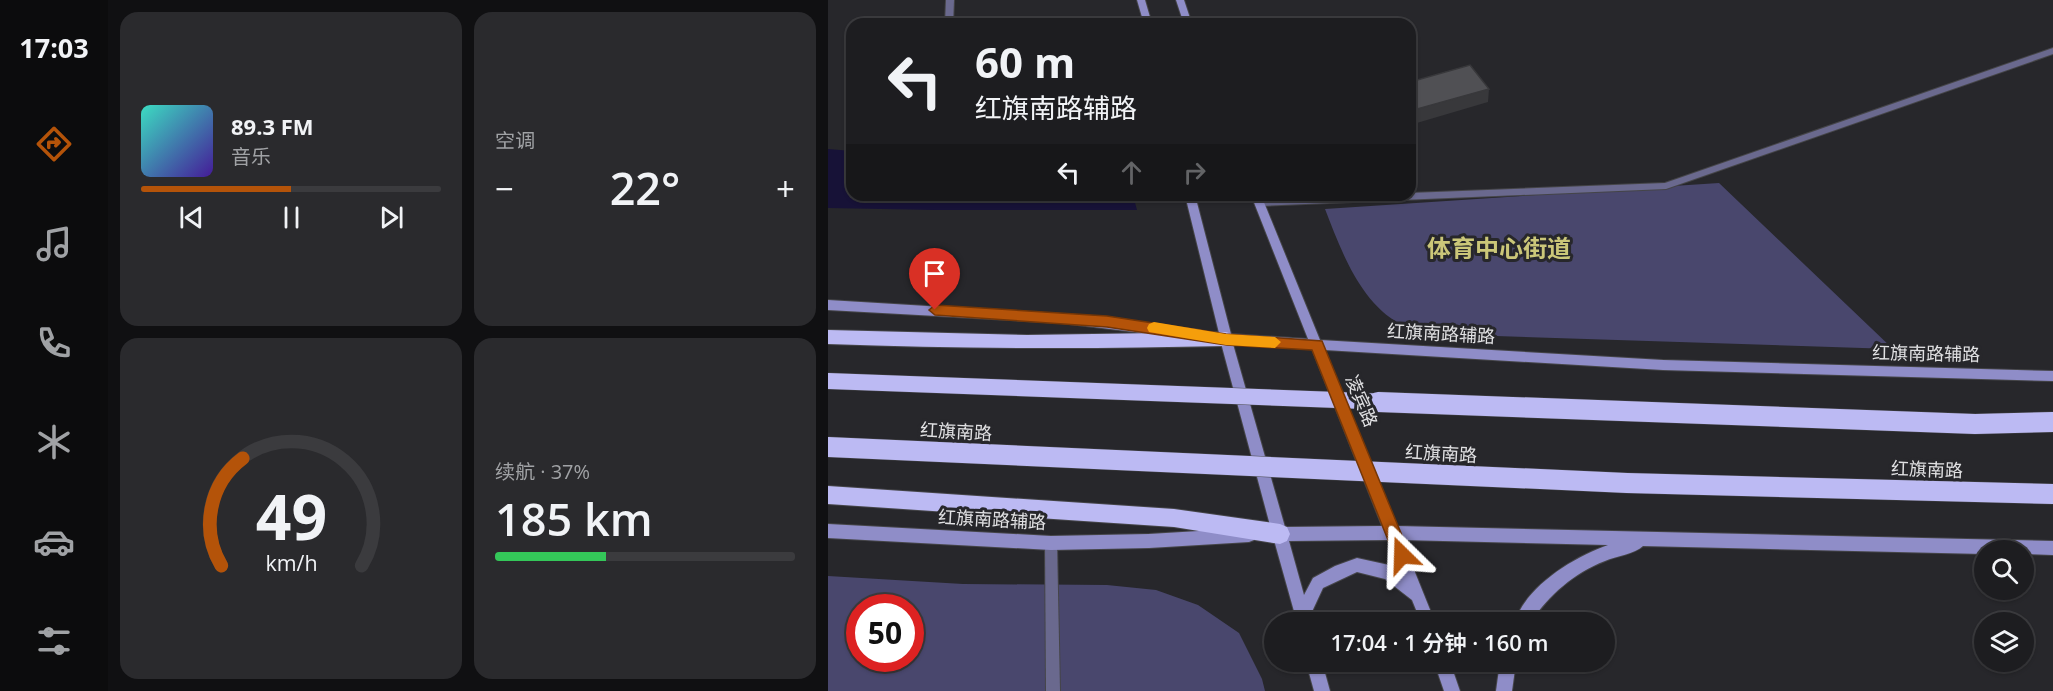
<!DOCTYPE html>
<html lang="zh">
<meta charset="utf-8">
<style>
:root{--surface:#1d1d20;--page:#2a2a2d;--text:#f1f3f6;--muted:#a0a2a5;--line:#3b3b3e;--accent:#b45309}
body{margin:0;font-family:"Open Sans","Noto Sans SC",sans-serif;background:var(--page);color:var(--text);height:100vh;display:flex;flex-direction:column;font-size:22px;white-space:nowrap}
*{box-sizing:border-box;margin:0}
p{font-size:20px;color:var(--muted)}
.icon{flex:none;width:33px;height:33px;fill:none;stroke:currentColor;stroke-width:2;stroke-linecap:round;stroke-linejoin:round}
.map{position:relative;flex:1;overflow:hidden}
.drawer{display:flex;flex-direction:column;gap:12px;padding:12px;background:#101012;width:720px}
.drawer>*{flex:none}
.guide{position:absolute;left:18px;top:18px;width:570px;height:183px;border-radius:18px;box-shadow:0 2px 4px #0004,0 0 0 2px var(--line);background:#1d1d20;color:var(--text);overflow:hidden}
.controls{position:absolute;left:1146px;top:540px;display:grid;gap:12px}
.controls a{display:grid;place-items:center;width:60px;height:60px;border-radius:50%;background:var(--surface);box-shadow:0 2px 4px #0004,0 0 0 2px var(--line);font-size:30px}
.speed{position:absolute;left:18px;top:594px;display:flex;gap:12px;font-size:30px;font-weight:700;text-align:center}
.speed>*{display:grid;place-content:center;width:78px;height:78px;border-radius:50%;background:var(--surface);box-shadow:0 2px 4px #0004,0 0 0 2px var(--line);line-height:1}
.speed .limit{border:9px solid #d22;background:#fff;color:#111}
.pin{position:absolute;display:grid;place-items:center;width:51px;height:51px;color:#fff;margin:-62px -26px;border-radius:50% 50% 50% 0;rotate:-45deg;box-shadow:0 0 6px #0007}
.pin .icon{rotate:45deg}
.me{position:absolute;width:66px;margin:-33px;rotate:338deg;stroke-linejoin:round;filter:drop-shadow(0 0 4px #0008)}
.turn{display:flex;align-items:center;gap:21px;height:126px;padding:0 30px;font-size:27px}
.turn .icon{width:78px;height:78px;stroke-width:2.5}
.turn b{display:block;font-size:42px;line-height:51px}
.lanes{display:flex;align-items:center;height:57px;padding:0 30px;background:#0003;justify-content:center;gap:30px;direction:ltr}
.lanes .off{opacity:.35}
.big{font-size:45px;font-weight:600;line-height:1.1}
.drawer .widget{flex:1;display:flex;flex-direction:column;justify-content:center;gap:9px;min-width:0;padding:0 21px;border-radius:18px;background:var(--page)}
.drawer .dial{align-items:center;gap:0}
.dial svg{height:156px;overflow:visible;fill:none;stroke:var(--line);stroke-width:7;stroke-linecap:round;text-anchor:middle}
.dial text{fill:var(--text);stroke:none}
.song{display:flex;align-items:center;gap:18px}
.cover{width:72px;height:72px;border-radius:9px;background:linear-gradient(135deg,hsl(170 70% 55%),hsl(260 70% 35%))}
.played{height:6px;border-radius:3px;background:linear-gradient(90deg,var(--accent) 50%,var(--line) 50%)}
.keys{display:flex;justify-content:space-around;direction:ltr}
.heat{display:flex;justify-content:space-between;align-items:center;font-size:33px;direction:ltr}
.charge{height:9px;border-radius:4px;background:linear-gradient(90deg,#34c759 37%,var(--line) 0)}
.drawer .tiles{flex:1;display:grid;gap:12px;grid-template-columns:repeat(2,1fr)}
.trip{position:absolute;left:436px;top:612px;width:351px;height:60px;border-radius:30px;background:var(--surface);box-shadow:0 2px 4px #0004,0 0 0 2px var(--line);font-weight:600;line-height:60px;text-align:center}
main{display:flex;flex:1;min-height:0}
.menu{display:flex;flex-direction:column;width:108px;justify-content:space-around;align-items:center;background:#0c0c0d;color:var(--muted)}
.menu .icon{width:42px;height:42px}
.menu .current{color:var(--accent)}
.menu b{font-size:27px;color:var(--text)}
.map>svg:first-child{display:block}
</style>
<main>
<nav class="menu">
<b>17:03</b>
<svg class="icon current" aria-label="directions" viewBox="0 0 24 24"><path d="M12 3l9 9-9 9-9-9zM9 14v-3h6M13 9l2 2-2 2"/></svg>
<svg class="icon" aria-label="music" viewBox="0 0 24 24"><path d="M9 18V5l10-2v13"/><circle cx="6" cy="18" r="3"/><circle cx="16" cy="16" r="3"/></svg>
<svg class="icon" aria-label="phone" viewBox="0 0 24 24"><path d="M5 4h4l2 5-3 2q2 4 5 5l2-3 5 2v4C11 20 4 13 5 4z"/></svg>
<svg class="icon" aria-label="climate" viewBox="0 0 24 24"><path d="M12 3v18M4 7l16 10M4 17L20 7"/></svg>
<svg class="icon" aria-label="car" viewBox="0 0 24 24"><path d="M5 17H2v-5l4-1 3-4h7l3 4 3 1v5h-3M9 17h6M6 11h13"/><circle cx="7" cy="17" r="2"/><circle cx="17" cy="17" r="2"/></svg>
<svg class="icon" aria-label="filters" viewBox="0 0 24 24"><path d="M4 7h16M4 17h16"/><circle cx="9" cy="7" r="2"/><circle cx="15" cy="17" r="2"/></svg>
</nav>
<section class="drawer">
<div class="tiles">
<div class="widget">
<div class="song"><i class="cover"></i><div><b>89.3 FM</b><p>音乐</p></div></div>
<div class="played"></div>
<div class="keys"><svg class="icon" aria-label="previous" viewBox="0 0 24 24"><path d="M18 5L8 12l10 7zM5 5v14"/></svg><svg class="icon" aria-label="pause" viewBox="0 0 24 24"><path d="M8 5v14M16 5v14"/></svg><svg class="icon" aria-label="next" viewBox="0 0 24 24"><path d="M6 5l10 7-10 7zM19 5v14"/></svg></div>
</div>
<div class="widget"><p>空调</p>
<div class="heat"><a>−</a><b class="big">22°</b><a>+</a></div>
</div>
<div class="widget dial"><svg viewBox="0 0 100 80">
<path d="M14 69A42 42 0 1 1 86 69"/>
<path d="M14 69A42 42 0 0 1 25 14" stroke="#b45309"/>
<text x="50" y="56" font-size="32" font-weight="700">49</text>
<text x="50" y="72" font-size="11">km/h</text>
</svg></div>
<div class="widget"><p>续航 · 37%</p><b class="big">185 km</b><div class="charge"></div></div>
</div>
</section>
<div class="map">
<svg width="1225" height="691" viewBox="0 0 1225 691">
<rect width="100%" height="100%" fill="#27272b"/>
<g fill="#49476d" fill-rule="evenodd">
<path d="M 891,183 L 1065,349 L 608,334 C 597,331 582,329 572,324 C 531,301 513,250 497,209 Z"/>
<path d="M 0,576 L 135,584 L 279,585 L 328,590 L 370,605 L 411,633 L 434,679 L 437,691 L 0,691 ZM 32,608 L 82,608 L 82,658 L 32,658 Z"/>
</g>
<polygon fill="#171237" points="0,149 24,151 24,195 305,195 309,210 106,210 0,208"/>
<g fill="none" stroke-linecap="round" stroke-linejoin="round">
<defs>
<polygon id="service" points="223,537 227,539 229,543 232,691 218,691 217,543 219,539"/>
<g id="minor">
<polygon points="118,0 126,0 125,24 117,24"/>
<polygon points="1225,48 1225,54 838,189 431,206 426,202 431,198 582,195 582,193 837,183"/>
</g>
<g id="secondary">
<polygon points="309,0 317,0 324,24 316,24"/>
<polygon points="348,0 356,0 364,24 356,24"/>
<path d="M 357,195 L 367,195 L 403,334 L 480,339 L 423,195 L 433,195 L 492,340 L 835,360 L 1225,371 L 1225,381 L 835,370 L 497,350 L 568,526 L 1225,541 L 1225,555 L 1196,554 L 1196,550 L 1156,550 L 1156,554 L 815,546 C 807,554 788,556 777,561 C 746,573 721,595 703,622 L 687,622 C 698,586 746,557 780,545 L 574,540 L 607,622 L 593,622 L 584,600 L 557,579 L 529,572 L 495,588 L 482,616 L 483,622 L 469,622 L 446,540 L 443,539 L 441,534 L 443,529 L 393,343 L 385,341 L 383,338 L 385,335 L 391,333 ZM 405,344 L 484,349 L 554,526 L 457,527 ZM 560,540 L 572,572 L 561,565 L 529,558 L 507,566 L 485,578 L 476,595 L 461,541 Z"/>
<polygon points="0,300 233,314 372,330 376,332 378,335 376,338 372,340 233,323 0,310"/>
<polygon points="0,524 223,536 321,534 421,528 426,530 428,535 426,540 421,542 321,548 223,550 0,538"/>
<polygon points="478,662 494,662 502,691 486,691"/>
<polygon points="606,662 622,662 632,691 616,691"/>
<polygon points="672,662 688,662 684,691 668,691"/>
</g>
<g id="trunk">
<path d="M 0,330 L 199,335 L 398,332 L 404,334 L 406,339 L 404,344 L 398,346 C 265,349 133,349 0,344 Z"/>
<polygon points="0,486 346,509 452,524 459,527 462,534 459,541 452,544 346,527 0,504"/>
</g>
</defs>
<use href="#service" stroke="#454548" stroke-width="2"/>
<use href="#minor" stroke="#454548" stroke-width="2"/>
<use href="#secondary" stroke="#454548" stroke-width="2"/>
<use href="#trunk" stroke="#454548" stroke-width="2"/>
<use href="#service" fill="#6a698e" fill-rule="evenodd"/>
<use href="#minor" fill="#6a698e" fill-rule="evenodd"/>
<use href="#secondary" fill="#8f8dc8" fill-rule="evenodd"/>
<use href="#trunk" fill="#bcbaf3" fill-rule="evenodd"/>
<defs>
<polyline id="trunk-bridge-far1" points="0,381 590,403"/>
<g id="trunk-bridge">
<polyline points="550,402 1147,424 1225,422"/>
<polyline points="0,447 799,483 1225,494"/>
</g>
</defs>
<use href="#trunk-bridge-far1" stroke="#454548" stroke-width="17" stroke-linecap="butt"/>
<use href="#trunk-bridge" stroke="#454548" stroke-width="21" stroke-linecap="butt"/>
<use href="#trunk-bridge-far1" stroke="#bcbaf3" stroke-width="16"/>
<use href="#trunk-bridge" stroke="#bcbaf3" stroke-width="20"/>
</g>
<polygon fill="#38383b" points="661,89 660,102 582,125 582,111"/>
<polygon fill="#505054" stroke="#38383b" stroke-width="1.5" points="642,65 661,89 582,111 582,82"/>
<polygon fill="#b45309" stroke="#753606" stroke-width="1.5" points="107,305 279,316 398,334 494,341 582,555 580,560 574,563 568,560 484,350 398,345 279,327 107,315 101,310"/>
<polygon fill="#f59e0b" points="326,322 398,334 447,337 453,342 447,348 398,345 321,332 319,328 321,324"/>
<g text-anchor="middle" stroke-width="6" stroke-linejoin="round" paint-order="stroke">
<g font-size="18" fill="#e1e1e3" stroke="#27272b">
<text transform="translate(613 334) rotate(3)" y="6">红旗南路辅路</text>
<text transform="translate(1098 354) rotate(1)" y="6">红旗南路辅路</text>
<text transform="translate(533 401) rotate(67)" y="6">凌宾路</text>
<text transform="translate(128 432) rotate(3)" y="6">红旗南路</text>
<text transform="translate(613 454) rotate(3)" y="6">红旗南路</text>
<text transform="translate(1099 470) rotate(2)" y="6">红旗南路</text>
<text transform="translate(164 520) rotate(3)" y="6">红旗南路辅路</text>
</g>
<g font-size="24" font-weight="bold" fill="#cbc779" stroke="#27272b">
<text x="671" y="257">体育中心街道</text>
</g>
</g>
</svg>
<div class="controls">
<a><svg class="icon" aria-label="search" viewBox="0 0 24 24"><circle cx="10" cy="10" r="6"/><path d="M15 15l6 6"/></svg></a>
<a><svg class="icon" aria-label="layers" viewBox="0 0 24 24"><path d="M12 4l9 5-9 5-9-5zM3 14l9 5 9-5"/></svg></a>
</div>
<div class="speed"><div class="limit">50</div></div>
<div class="pin" style="left:107px;top:310px;background:#d93025"><svg class="icon" aria-label="arrive" viewBox="0 0 24 24"><path d="M6 21V4h12l-3 4 3 4H6"/></svg></div>
<svg class="me" style="left:574px;top:555px" viewBox="-20 -20 40 40"><path d="M0-17L14 15 0 8-14 15z" fill="#b45309" stroke="#fff" stroke-width="4"/></svg>
<div class="trip">17:04 · 1 分钟 · 160 m</div>
<div class="guide">
<div class="turn"><svg class="icon" aria-label="left" viewBox="0 0 24 24"><path d="M17 20v-9H6M10 6l-5 5 5 5"/></svg><div><b>60 m</b>红旗南路辅路</div></div>
<div class="lanes"><svg class="icon" aria-label="left" viewBox="0 0 24 24"><path d="M17 20v-9H6M10 6l-5 5 5 5"/></svg><svg class="icon off" aria-label="ahead" viewBox="0 0 24 24"><path d="M12 20V5M6 11l6-6 6 6"/></svg><svg class="icon off" aria-label="right" viewBox="0 0 24 24"><path d="M7 20v-9h11M14 6l5 5-5 5"/></svg></div>
</div>
</div>
</main>
